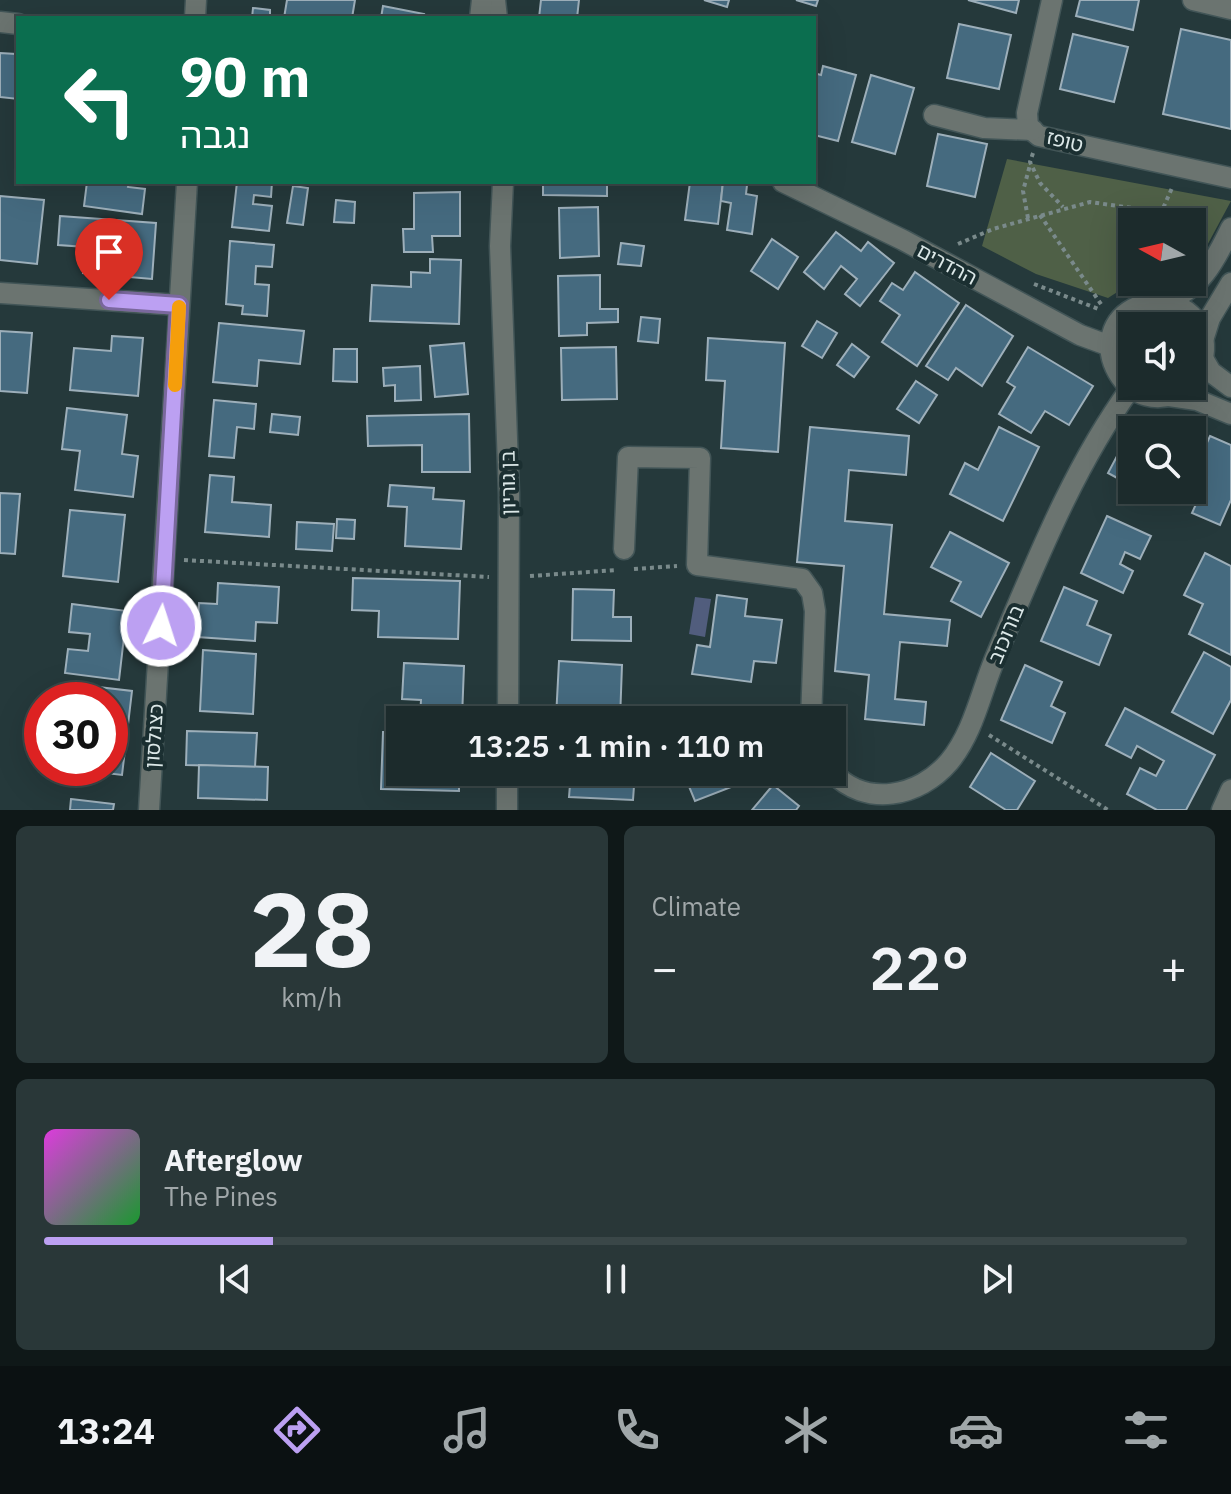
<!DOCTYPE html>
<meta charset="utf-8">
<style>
:root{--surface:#1c2b2c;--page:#293738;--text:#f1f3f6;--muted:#a0a7a9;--line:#3a4748;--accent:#bca0f2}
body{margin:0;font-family:"IBM Plex Sans","Noto Sans Hebrew",sans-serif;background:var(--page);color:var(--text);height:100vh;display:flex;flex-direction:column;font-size:30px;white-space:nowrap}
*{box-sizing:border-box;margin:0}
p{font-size:26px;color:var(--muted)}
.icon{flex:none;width:44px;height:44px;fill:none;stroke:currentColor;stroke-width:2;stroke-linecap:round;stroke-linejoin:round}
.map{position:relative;height:810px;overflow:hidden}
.sheet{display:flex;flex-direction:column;gap:16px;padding:16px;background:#0f1818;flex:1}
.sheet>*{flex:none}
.hud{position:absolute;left:16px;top:16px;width:800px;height:168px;border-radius:0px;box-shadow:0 8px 32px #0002,0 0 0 2px var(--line);background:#0b6e4f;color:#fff;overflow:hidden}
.needle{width:52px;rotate:278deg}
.fabs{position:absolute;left:1118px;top:208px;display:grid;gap:16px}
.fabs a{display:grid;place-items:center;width:88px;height:88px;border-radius:0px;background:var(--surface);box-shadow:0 8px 32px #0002,0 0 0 2px var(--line);font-size:40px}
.speed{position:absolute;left:24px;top:682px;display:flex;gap:16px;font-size:40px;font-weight:700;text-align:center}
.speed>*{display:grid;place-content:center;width:104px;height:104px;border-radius:50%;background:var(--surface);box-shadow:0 8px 32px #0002,0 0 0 2px var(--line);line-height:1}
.speed .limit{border:12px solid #d22;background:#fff;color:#111}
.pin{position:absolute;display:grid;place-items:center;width:68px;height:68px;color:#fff;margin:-82px -34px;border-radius:50% 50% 50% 0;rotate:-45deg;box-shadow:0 0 8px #0007}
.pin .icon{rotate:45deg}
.me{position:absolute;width:88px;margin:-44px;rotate:4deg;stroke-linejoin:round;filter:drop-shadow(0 0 6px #0008)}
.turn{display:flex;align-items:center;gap:28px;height:168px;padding:0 32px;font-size:36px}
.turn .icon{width:104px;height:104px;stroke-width:2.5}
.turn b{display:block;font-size:56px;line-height:68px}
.big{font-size:60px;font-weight:600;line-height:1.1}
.sheet .card{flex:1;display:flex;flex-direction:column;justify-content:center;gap:12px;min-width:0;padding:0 28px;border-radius:12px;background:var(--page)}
.sheet .dial{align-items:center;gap:0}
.dial b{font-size:104px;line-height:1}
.song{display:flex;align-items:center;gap:24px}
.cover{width:96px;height:96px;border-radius:12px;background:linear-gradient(135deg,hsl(300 70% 55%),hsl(130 70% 35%))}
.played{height:8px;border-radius:4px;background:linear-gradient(90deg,var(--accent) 20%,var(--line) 20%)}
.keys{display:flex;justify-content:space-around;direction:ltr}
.heat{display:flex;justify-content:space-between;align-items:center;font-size:44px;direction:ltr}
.sheet .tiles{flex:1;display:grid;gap:16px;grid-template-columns:1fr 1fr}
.card:last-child{grid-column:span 2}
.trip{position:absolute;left:386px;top:706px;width:460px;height:80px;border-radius:0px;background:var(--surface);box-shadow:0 8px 32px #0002,0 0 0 2px var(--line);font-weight:600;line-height:80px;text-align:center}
.tabs{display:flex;height:128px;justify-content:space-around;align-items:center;background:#0b1112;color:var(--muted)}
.tabs .icon{width:56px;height:56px}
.tabs .active{color:var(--accent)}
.tabs b{font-size:36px;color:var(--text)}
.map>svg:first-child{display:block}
</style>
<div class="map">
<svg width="1231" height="810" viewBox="0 0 1231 810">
<rect width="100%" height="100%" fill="#25393b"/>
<polygon fill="#4f6047" points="1007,159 1231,201 1203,253 1192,259 1192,222 1132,222 1133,282 1108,298 1036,274 982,246"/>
<polygon fill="#515d7d" points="695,597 711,599 705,637 689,634"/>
<g fill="#456a7f" stroke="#9dafba" stroke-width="2">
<polygon points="287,0 355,0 352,18 284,18"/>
<polygon points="541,0 579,0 577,18 539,18"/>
<polygon points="704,0 729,0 727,7"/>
<polygon points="796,0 818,0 816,6"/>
<polygon points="968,0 1019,0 1016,13"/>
<polygon points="1080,0 1139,0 1133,30 1076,16"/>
<polygon points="383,6 424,14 423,18 381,18"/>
<polygon points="253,8 270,10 270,18 252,18"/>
<polygon points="959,24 1011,35 999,89 947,78"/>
<polygon points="1181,29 1231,40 1231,129 1163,114"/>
<polygon points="1073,34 1128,47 1114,102 1060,89"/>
<polygon points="0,53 16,54 18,99 0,97"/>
<polygon points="823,66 856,75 838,141 814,135 814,73 821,75"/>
<polygon points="871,75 914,88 895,154 852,142"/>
<polygon points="938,134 987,144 975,197 927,186"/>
<polygon points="87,182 129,182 128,187 145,189 142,214 84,206"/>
<polygon points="237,182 272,182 271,197 254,195 253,204 272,206 269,231 232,227"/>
<polygon points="543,182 607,182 607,196 543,195"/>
<polygon points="690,182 723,182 718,224 685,220"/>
<polygon points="723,182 747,185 746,194 757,196 752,234 727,230 731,203 721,201"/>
<polygon points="293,186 308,188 303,225 287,223"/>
<polygon points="460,192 460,236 432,236 433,252 404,252 403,229 414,229 414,193"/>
<polygon points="0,196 44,200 37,264 0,260"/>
<polygon points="336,200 355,202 354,223 334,222"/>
<polygon points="598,207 599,256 560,258 559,208"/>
<polygon points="60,216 156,223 152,279 83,273 86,247 58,245"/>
<polygon points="836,232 861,251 868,242 894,263 860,306 845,294 857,279 841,266 824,289 804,272"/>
<polygon points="772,239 798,257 778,289 751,271"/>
<polygon points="230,241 274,245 272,267 256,266 255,284 269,285 267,316 242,314 243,306 226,304"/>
<polygon points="621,243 644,246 641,266 618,264"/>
<polygon points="430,259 461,260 459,324 370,321 372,285 411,287 411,272 430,273"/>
<polygon points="915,272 959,303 917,366 882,342 900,315 880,301 892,283 903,290"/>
<polygon points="600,275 600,309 618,309 618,322 587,323 587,335 559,336 558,276"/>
<polygon points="966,305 1013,336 982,386 956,368 948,380 926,366"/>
<polygon points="641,317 660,319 658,343 638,341"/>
<polygon points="817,321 837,333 822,358 802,346"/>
<polygon points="219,323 304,331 300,364 259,360 257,386 213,382"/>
<polygon points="0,331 32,333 27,393 0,391"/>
<polygon points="112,336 143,338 138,396 70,390 74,348 111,351"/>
<polygon points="708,338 785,343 778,452 721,448 725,381 706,380"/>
<polygon points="464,343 468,394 435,397 430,346"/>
<polygon points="852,344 869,357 854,377 837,365"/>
<polygon points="616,347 617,399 562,400 561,348"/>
<polygon points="1028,347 1093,386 1069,425 1045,411 1031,433 999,414 1015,387 1007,382"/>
<polygon points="334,349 357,349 357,382 333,381"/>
<polygon points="420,366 421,400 395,401 395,385 384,386 383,368"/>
<polygon points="916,381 937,395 919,423 897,409"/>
<polygon points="214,400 256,404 254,429 237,427 234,458 209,456"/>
<polygon points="67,408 127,415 122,454 138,456 133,497 75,490 80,451 62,449"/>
<polygon points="272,414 300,417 298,435 270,432"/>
<polygon points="469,414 470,472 422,472 422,445 368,446 367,416"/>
<polygon points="1151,416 1165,423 1177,430 1142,430"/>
<polygon points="810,427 909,436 906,475 849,470 845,521 892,525 884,614 950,620 947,646 900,642 895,699 926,702 924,725 865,719 869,675 835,671 844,566 797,562"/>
<polygon points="999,427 1039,447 1003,521 950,494 965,463 978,470"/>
<polygon points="1210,436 1231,445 1231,500 1220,525 1192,513 1206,482 1192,476"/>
<polygon points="1124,443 1132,448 1132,486 1108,473"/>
<polygon points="210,475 234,477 232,502 271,505 269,537 205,532"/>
<polygon points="390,485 434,488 433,499 464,501 461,549 405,546 407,507 388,506"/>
<polygon points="1140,490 1162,490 1157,499"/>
<polygon points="0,493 20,494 15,554 0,553"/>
<polygon points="70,510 125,515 118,582 63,576"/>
<polygon points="1107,516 1151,536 1140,559 1125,552 1120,564 1133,571 1123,593 1081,573"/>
<polygon points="337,519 355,520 354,539 336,538"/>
<polygon points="297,522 334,524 332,551 296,549"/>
<polygon points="950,532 1009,563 981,617 951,601 961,582 931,567"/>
<polygon points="1205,553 1231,566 1231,655 1189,634 1203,604 1184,595"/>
<polygon points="353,578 460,581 458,639 378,637 379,611 352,610"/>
<polygon points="218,583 279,587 277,623 256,622 255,641 197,637 199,603 217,604"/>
<polygon points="1064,587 1097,601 1087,625 1111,635 1099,665 1041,641"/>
<polygon points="573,589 614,590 613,617 631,617 631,641 572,640"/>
<polygon points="717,595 747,599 745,616 782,620 776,663 754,661 751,682 692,674 697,645 710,647"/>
<polygon points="72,604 127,611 119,680 65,673 68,649 88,651 90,634 69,632"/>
<polygon points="203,650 256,654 253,714 200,711"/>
<polygon points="1204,652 1231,667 1231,700 1213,734 1172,712"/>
<polygon points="559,661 622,665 620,720 556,718"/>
<polygon points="404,663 464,666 462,718 420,716 421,700 402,699"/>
<polygon points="1025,665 1062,682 1051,706 1065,713 1052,743 1001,720"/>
<polygon points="81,685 132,691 122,775 64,768 110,768 110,700 80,700"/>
<polygon points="1125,708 1215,755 1186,810 1157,810 1127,794 1140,768 1156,776 1164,761 1137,746 1131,758 1106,745"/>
<polygon points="187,731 257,733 255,767 186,765"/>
<polygon points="383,732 400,732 400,772 459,772 459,791 381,789"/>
<polygon points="991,753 1035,781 1017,810 1006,810 970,787"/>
<polygon points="199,765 268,767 267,800 198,798"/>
<polygon points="571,772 635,772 633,800 569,797"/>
<polygon points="683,772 749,772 752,779 695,801"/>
<polygon points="773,785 799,806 796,810 752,810"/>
<polygon points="71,799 114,804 113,810 70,810"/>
</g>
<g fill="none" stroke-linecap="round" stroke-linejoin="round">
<defs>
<g id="minor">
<polyline points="495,0 497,18"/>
<polyline points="1052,0 1027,113 1028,127 1039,136 1231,178"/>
<polyline points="1193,0 1231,9"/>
<polyline points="195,18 196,0"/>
<polyline points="480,18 482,0"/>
<polyline points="0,22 18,24"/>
<polyline points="934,115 984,128 1033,130"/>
<polyline points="503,182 500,246 509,494 508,720"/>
<polyline points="783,182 903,240 1080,335 1110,346"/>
<polyline points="0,293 179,305"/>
<path d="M 1163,302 C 1200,291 1215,261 1231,228"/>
<polyline points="1204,337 1210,318 1231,283"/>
<polyline points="1204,360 1211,372 1231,387"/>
<path d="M 1188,386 C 1129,430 1076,332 1139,306 C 1150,302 1163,300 1175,305 C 1209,318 1211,357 1192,383"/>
<polyline points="1169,396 1197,400 1231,414"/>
<polyline points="624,549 628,457 700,458 697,565 802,579 812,593 815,611 811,720"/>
<path d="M 832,772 C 866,808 919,797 949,762 C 974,732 981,691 996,656 C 1035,565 1072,469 1130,389"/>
<polyline points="149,810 187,182"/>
<polyline points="507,810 507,772"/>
<polyline points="1222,810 1231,790"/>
</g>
</defs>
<use href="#minor" stroke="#425557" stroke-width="23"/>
<g stroke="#7a8a8b" stroke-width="4" stroke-dasharray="4 4" stroke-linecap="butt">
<polyline points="1033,153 1030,162 1040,183 1063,207"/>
<polyline points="1040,215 1103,307"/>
<polyline points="1028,218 1023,191 1030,165"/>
<polyline points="1157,222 1172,188"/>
<polyline points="958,244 993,229 1090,202 1160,212"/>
<polyline points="1034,284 1101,310"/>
<polyline points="184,560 489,577"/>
<polyline points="634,569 677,566"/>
<polyline points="530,576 617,570"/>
<polyline points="989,735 1108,810"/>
</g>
<use href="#minor" stroke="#6b7470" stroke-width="20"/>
</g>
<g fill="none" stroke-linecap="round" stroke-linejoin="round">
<defs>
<polyline id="route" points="109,300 179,305 161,626"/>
</defs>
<use href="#route" stroke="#7a689d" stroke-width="20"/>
<use href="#route" stroke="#bca0f2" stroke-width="14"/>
<polyline stroke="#f59e0b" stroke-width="14" points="175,385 179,307"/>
</g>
<g text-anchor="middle" stroke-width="8" stroke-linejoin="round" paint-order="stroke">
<g font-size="20" fill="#dce8e8" stroke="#1b2f31">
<text transform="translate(1065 141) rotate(14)" y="7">טופז</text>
<text transform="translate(947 264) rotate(28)" y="7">ההדרים</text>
<text transform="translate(508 483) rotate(-91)" y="7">בן גוריון</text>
<text transform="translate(1006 634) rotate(-67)" y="7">בורוכוב</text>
<text transform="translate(154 736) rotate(-86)" y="7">כצנלסון</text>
</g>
</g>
</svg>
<div class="fabs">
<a><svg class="needle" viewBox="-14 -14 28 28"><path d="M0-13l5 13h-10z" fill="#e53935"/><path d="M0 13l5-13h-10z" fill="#a0a7a9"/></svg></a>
<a><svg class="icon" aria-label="sound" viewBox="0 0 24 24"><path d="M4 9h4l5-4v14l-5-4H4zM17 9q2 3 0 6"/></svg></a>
<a><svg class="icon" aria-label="search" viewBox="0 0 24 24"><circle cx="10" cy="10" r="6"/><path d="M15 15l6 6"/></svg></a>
</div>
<div class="speed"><div class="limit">30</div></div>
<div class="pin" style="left:109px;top:300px;background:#d93025"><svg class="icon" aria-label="arrive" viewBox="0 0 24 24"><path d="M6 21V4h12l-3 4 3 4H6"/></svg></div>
<svg class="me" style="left:161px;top:626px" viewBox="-20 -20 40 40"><circle r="17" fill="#bca0f2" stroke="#fff" stroke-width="3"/><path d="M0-11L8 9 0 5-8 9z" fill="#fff"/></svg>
<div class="trip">13:25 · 1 min · 110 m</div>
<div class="hud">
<div class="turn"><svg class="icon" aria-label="left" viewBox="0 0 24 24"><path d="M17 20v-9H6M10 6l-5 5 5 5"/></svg><div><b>90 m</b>נגבה</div></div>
</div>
</div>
<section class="sheet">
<div class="tiles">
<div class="card dial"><b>28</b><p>km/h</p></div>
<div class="card"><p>Climate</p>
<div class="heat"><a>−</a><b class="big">22°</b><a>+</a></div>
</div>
<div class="card">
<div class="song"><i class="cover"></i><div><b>Afterglow</b><p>The Pines</p></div></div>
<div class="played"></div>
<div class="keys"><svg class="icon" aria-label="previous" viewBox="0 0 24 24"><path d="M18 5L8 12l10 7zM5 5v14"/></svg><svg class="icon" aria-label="pause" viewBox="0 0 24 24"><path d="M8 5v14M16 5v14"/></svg><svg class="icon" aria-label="next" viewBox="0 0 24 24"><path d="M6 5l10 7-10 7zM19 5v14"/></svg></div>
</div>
</div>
</section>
<nav class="tabs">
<b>13:24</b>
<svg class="icon active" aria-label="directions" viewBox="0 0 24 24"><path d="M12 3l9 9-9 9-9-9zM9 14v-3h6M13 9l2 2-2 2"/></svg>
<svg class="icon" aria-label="music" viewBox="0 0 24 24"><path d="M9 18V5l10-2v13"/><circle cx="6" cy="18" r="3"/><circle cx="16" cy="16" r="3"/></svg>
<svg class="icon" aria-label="phone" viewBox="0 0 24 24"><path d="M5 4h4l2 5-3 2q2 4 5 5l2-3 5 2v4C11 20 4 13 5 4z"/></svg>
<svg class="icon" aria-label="climate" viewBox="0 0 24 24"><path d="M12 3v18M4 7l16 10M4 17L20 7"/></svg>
<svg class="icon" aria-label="car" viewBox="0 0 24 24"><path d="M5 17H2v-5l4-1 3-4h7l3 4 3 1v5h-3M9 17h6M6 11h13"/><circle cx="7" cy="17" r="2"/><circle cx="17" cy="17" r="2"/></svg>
<svg class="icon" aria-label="filters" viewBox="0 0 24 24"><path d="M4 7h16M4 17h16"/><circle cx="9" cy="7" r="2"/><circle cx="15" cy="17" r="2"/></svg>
</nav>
